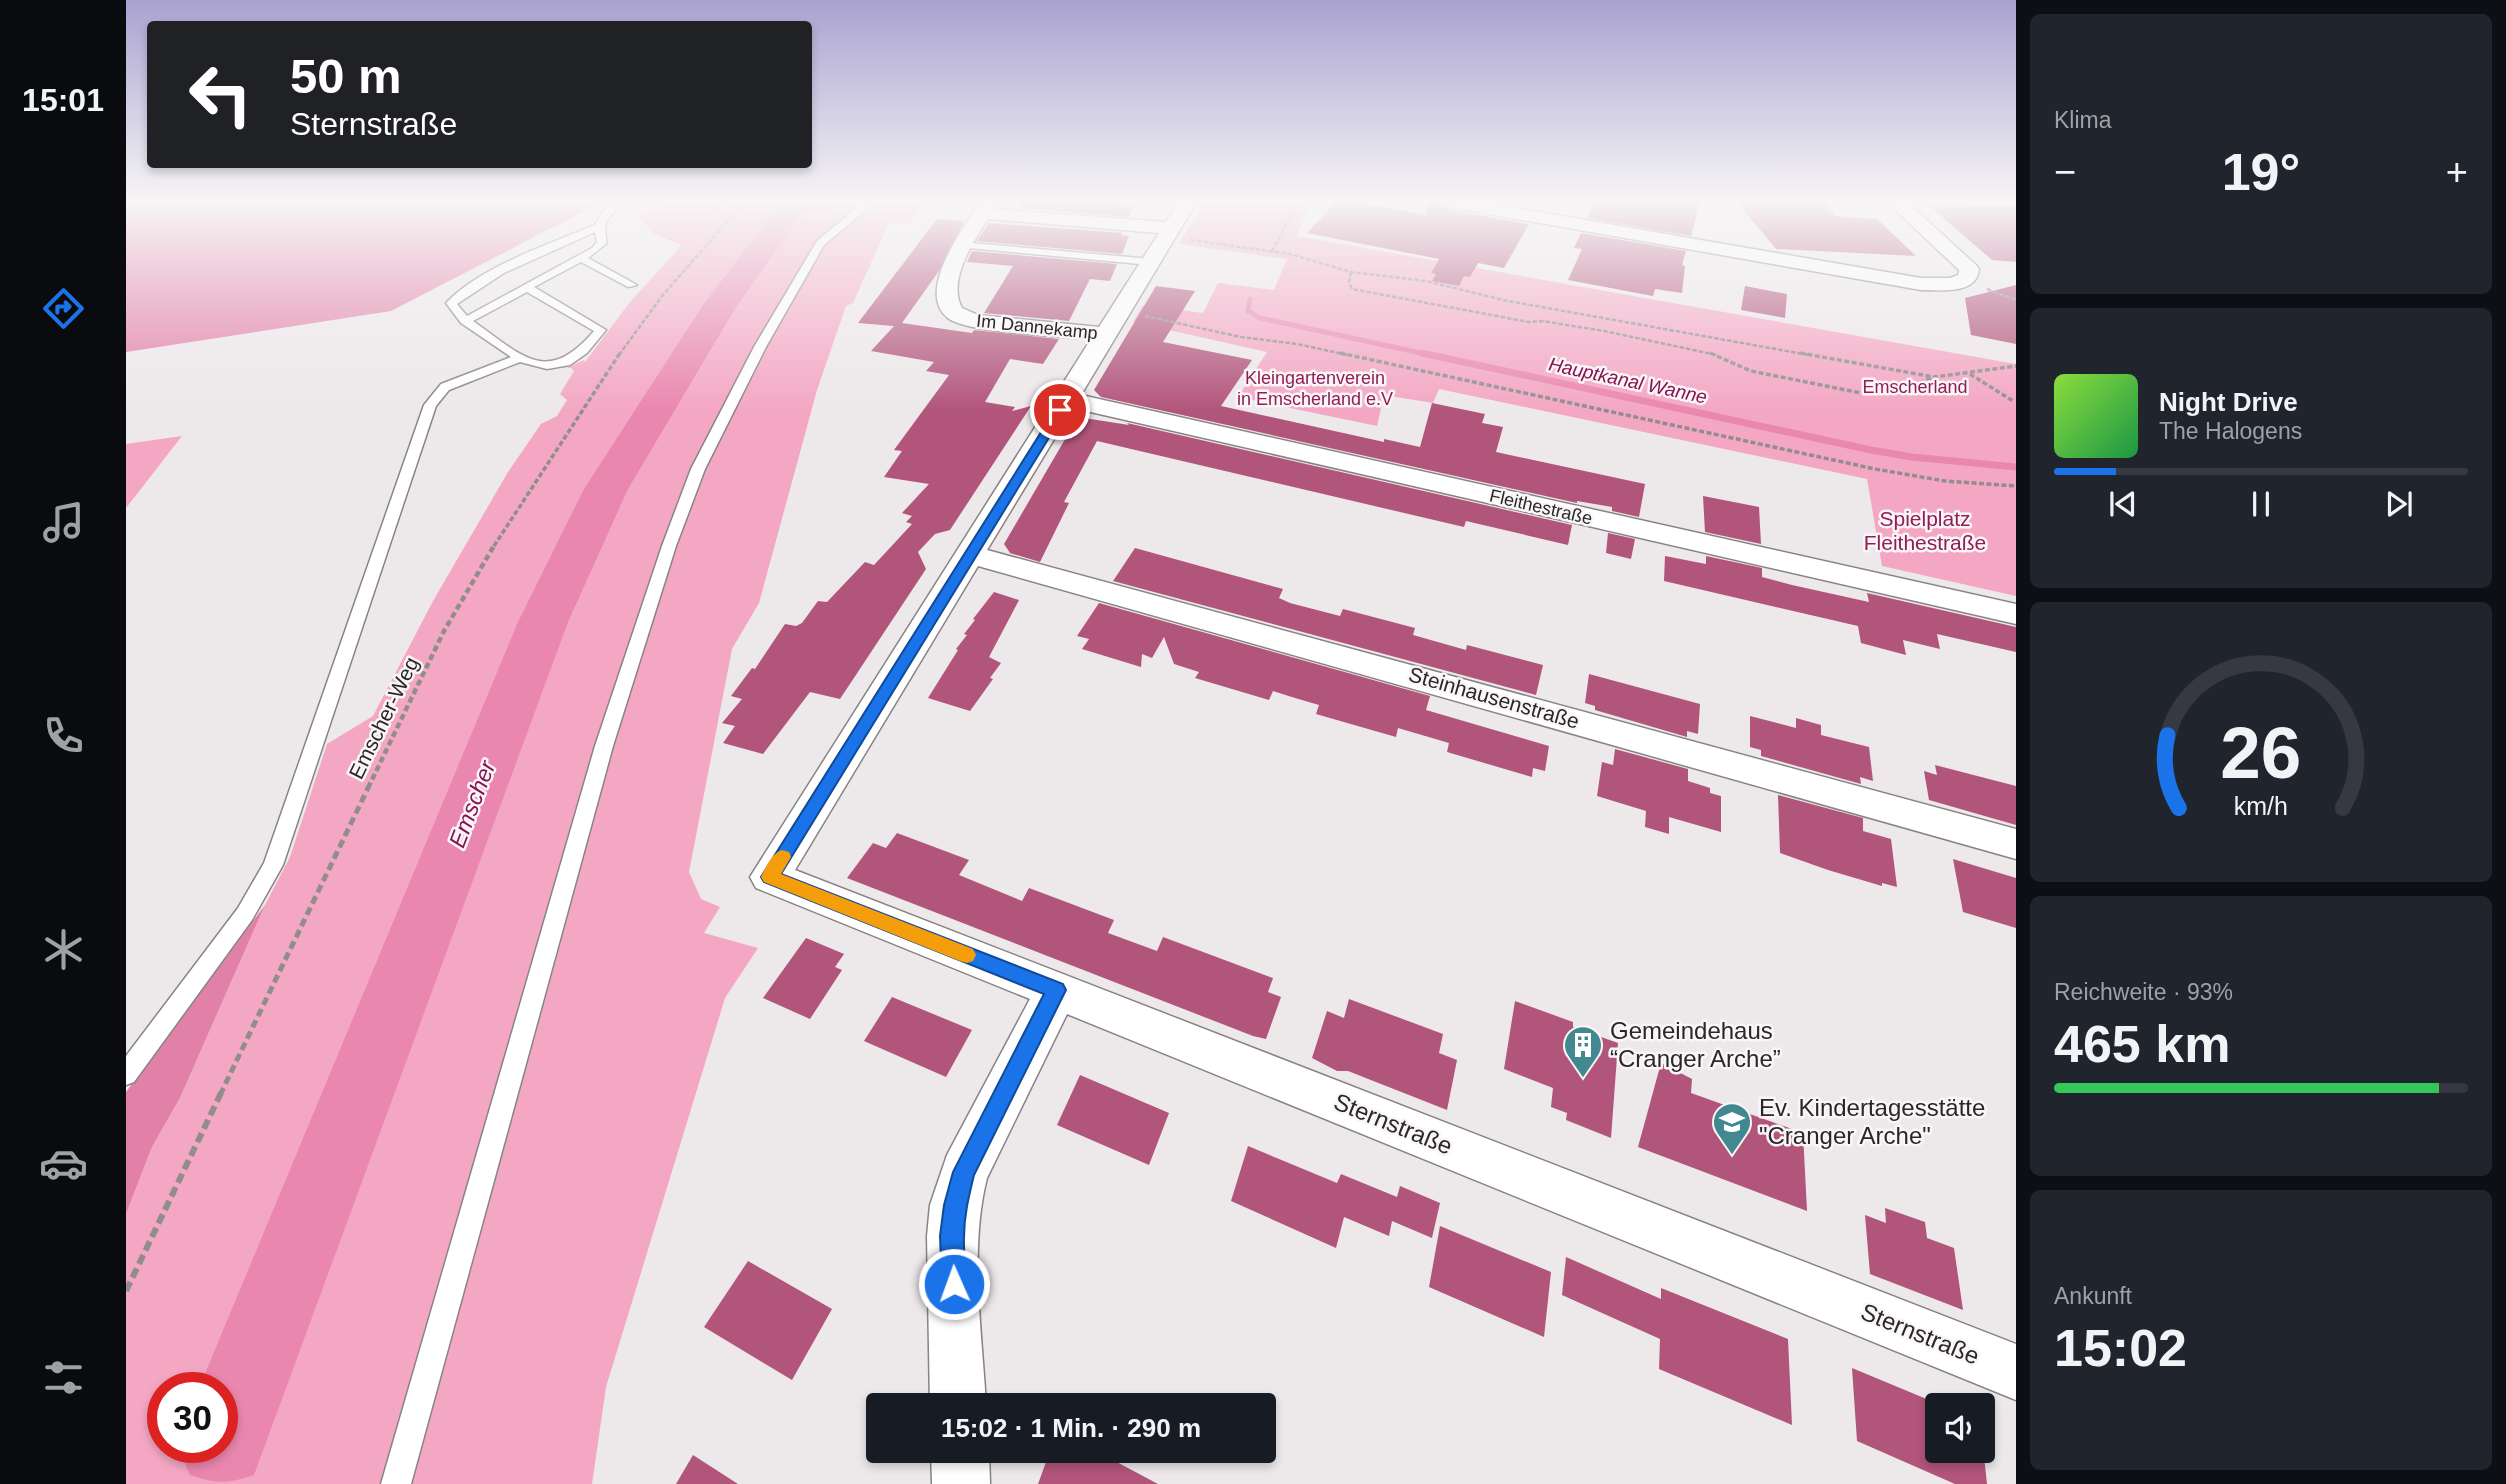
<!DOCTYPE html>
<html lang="de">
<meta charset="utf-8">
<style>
:root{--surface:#171b24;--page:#20242c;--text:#f1f3f6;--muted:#9ea1a6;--line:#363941;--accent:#1a73e8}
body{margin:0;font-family:Arial,sans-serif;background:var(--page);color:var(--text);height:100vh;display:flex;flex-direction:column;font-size:26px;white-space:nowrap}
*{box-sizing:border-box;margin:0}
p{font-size:23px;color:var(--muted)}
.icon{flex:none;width:38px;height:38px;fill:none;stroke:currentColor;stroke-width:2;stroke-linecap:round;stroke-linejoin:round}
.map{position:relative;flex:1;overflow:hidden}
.side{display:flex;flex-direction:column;gap:14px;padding:14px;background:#0d0f14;width:490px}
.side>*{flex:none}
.hud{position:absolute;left:21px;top:21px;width:665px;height:147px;border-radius:7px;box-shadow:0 4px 10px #0003;background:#202124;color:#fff;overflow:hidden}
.controls{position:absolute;left:1799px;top:1393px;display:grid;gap:14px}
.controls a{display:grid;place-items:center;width:70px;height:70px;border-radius:7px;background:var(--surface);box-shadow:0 4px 10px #0003;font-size:35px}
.speed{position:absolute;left:21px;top:1372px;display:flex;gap:14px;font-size:35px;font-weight:700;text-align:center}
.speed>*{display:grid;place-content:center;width:91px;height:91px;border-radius:50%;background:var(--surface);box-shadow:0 4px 10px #0003;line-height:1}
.speed .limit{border:10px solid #d22;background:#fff;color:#111}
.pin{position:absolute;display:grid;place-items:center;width:60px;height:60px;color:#fff;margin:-30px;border:4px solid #fff;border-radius:50%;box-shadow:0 2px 7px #0007}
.me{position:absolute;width:77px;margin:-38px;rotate:358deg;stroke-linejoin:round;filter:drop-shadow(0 0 5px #0008)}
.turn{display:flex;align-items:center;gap:24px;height:147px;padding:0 28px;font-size:32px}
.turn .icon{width:91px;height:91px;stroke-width:2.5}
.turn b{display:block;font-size:49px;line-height:60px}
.big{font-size:52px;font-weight:700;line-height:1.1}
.side .widget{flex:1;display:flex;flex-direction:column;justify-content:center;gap:10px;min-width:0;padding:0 24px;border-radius:10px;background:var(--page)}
.side .dial{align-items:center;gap:0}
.dial svg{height:182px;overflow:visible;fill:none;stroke:var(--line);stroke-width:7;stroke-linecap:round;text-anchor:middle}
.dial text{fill:var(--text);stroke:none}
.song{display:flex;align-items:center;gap:21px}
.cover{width:84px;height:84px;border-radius:10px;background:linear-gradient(135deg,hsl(90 70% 55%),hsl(140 70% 35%))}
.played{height:7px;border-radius:4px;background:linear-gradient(90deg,var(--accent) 15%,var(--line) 15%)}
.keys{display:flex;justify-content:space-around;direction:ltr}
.heat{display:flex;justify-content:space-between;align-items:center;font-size:38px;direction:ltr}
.charge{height:10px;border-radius:5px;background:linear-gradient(90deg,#34c759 93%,var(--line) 0)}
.trip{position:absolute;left:740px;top:1393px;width:410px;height:70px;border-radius:7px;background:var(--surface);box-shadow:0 4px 10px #0003;font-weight:700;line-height:70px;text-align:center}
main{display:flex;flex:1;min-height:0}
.tabs{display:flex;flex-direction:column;width:126px;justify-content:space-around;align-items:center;background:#090b0e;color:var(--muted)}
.tabs .icon{width:49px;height:49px}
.tabs .current{color:var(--accent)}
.tabs b{font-size:32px;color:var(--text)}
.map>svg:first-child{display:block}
</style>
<main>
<nav class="tabs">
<b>15:01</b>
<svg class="icon current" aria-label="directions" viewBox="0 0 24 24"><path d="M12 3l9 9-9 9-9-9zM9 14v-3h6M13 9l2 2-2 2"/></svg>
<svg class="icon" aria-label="music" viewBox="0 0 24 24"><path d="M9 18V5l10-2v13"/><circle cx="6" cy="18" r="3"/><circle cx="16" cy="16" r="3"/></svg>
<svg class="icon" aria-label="phone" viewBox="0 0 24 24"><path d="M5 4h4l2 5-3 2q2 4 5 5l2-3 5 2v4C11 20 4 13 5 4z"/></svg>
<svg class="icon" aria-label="climate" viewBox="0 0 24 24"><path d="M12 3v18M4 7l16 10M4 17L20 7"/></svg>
<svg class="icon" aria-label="car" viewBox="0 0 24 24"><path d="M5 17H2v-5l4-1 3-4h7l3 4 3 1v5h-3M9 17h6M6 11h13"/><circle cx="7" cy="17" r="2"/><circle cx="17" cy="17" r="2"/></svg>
<svg class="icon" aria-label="filters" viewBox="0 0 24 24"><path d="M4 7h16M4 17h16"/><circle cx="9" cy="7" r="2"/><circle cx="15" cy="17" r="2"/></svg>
</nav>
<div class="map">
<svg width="1890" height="1484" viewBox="0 0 1890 1484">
<rect width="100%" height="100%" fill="#ede8ea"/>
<g fill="#f4a7c3" fill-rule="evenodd">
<path d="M 540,203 L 597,203 L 575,228 L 601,203 L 799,203 L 783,224 L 763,223 L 727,303 L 720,306 L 691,390 L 633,603 L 606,649 L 563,872 L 575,899 L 594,907 L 578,933 L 632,948 L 599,998 L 480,1387 L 466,1484 L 0,1484 L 0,1214 L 26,1147 L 54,1098 L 139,905 L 164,857 L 201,744 L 247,716 L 307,601 L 382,472 L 415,424 L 431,416 L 441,400 L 434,394 L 448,371 L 445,368 L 441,368 L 458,360 L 459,362 L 504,302 L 556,245 L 528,234 L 513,217 ZM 37,1388 L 96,1388 L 96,1447 L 37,1447 Z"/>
<polygon points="1077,203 1184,203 1171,236 1890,364 1890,596 1756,566 1741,479 1313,389 1307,403 1258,395 1251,426 1112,397 1141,352 1007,322 1017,305 1077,313 1092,283 1148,290 1161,259 1053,244"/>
<polygon points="56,436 0,508 0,444"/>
</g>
<g fill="#e281a7">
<polygon points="0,203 474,203 265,311 0,352"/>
<polygon points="139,905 54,1098 26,1147 0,1214 0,1092"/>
</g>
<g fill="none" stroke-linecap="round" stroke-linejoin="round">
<g stroke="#ea87ae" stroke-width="5">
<polyline points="667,206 700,208"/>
<polyline points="1124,299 1122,311 1134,318 1304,355"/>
</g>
<polyline stroke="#ea87ae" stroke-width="7" points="1296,353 1745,450 1786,457 1890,467"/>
<path fill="#ea87ae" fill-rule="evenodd" d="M 655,203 L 684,203 L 610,307 L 502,489 L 442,622 L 128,1475 C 102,1484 90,1484 64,1475 L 52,1447 L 96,1447 L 96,1388 L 73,1388 L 392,622 L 458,489 L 577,305 Z"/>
</g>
<g fill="#b2557b">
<polygon points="897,203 991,203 1008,205 1003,217 894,208"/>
<polygon points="1209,203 1235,203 1300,215 1301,203 1316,203 1328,211 1403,224 1378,268 1352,263 1344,277 1338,276 1333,286 1306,281 1310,274 1305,273 1313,259 1181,233"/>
<polygon points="1467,203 1574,203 1565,236 1461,218"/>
<polygon points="1612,203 1698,203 1710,216 1751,219 1790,256 1650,249"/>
<polygon points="1800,203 1890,207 1890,262 1866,260"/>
<polygon points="811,219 838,221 813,271 776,323 846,333 848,330 933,339 917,364 884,359 859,402 889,407 886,411 905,406 824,530 809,534 792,552 800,569 714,699 684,692 637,754 597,743 609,726 596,723 616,699 605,696 626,668 629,669 659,624 670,626 676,623 692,601 701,602 739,562 748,565 786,524 780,522 786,516 776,513 803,484 758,477 776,451 768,450 823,375 800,371 808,362 745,351 768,326 732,323"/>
<polygon points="863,223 996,233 995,235 1003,236 996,254 851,241"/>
<polygon points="1455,233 1560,251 1556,265 1559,266 1556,293 1529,289 1527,296 1442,280 1456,249 1448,248"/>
<polygon points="846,251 991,264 984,281 964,279 943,321 858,313 887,266 841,262"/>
<polygon points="1890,285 1890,344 1845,335 1839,298"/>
<polygon points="1030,286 1069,291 1037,342 1126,360 1095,406 1258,442 1258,439 1294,447 1306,403 1359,414 1356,423 1377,427 1370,452 1519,484 1513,517 1486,511 1486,507 1451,501 1451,503 975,397 968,390"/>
<polygon points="1619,286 1661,294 1659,318 1615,310"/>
<polygon points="952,417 1003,425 1001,423 1446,525 1442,545 1340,521 1338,527 971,441 938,502 943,503 914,562 884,553 878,544"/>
<polygon points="1577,496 1633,507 1635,544 1579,532"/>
<polygon points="1482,533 1509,539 1505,559 1480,553"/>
<polygon points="1009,548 1157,589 1153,598 1164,603 1214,616 1217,609 1289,628 1287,635 1340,650 1341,645 1417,665 1410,695 987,581"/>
<polygon points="1539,556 1580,564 1580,556 1636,568 1636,577 1666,585 1743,602 1741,593 1890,627 1890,652 1811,634 1814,649 1777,640 1780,655 1735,643 1732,626 1538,581"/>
<polygon points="868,592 893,600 863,657 875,663 864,678 867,679 844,711 802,698 832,650 830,649 841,635 838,634 849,620 847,619"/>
<polygon points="973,603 1304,696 1300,710 1423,746 1419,771 1407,768 1406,777 1321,752 1323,743 1272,728 1270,737 1190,714 1193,705 1169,698 1147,691 1143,700 1069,678 1073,672 1048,664 1038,637 1026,658 1016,654 1015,667 956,649 963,639 951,636"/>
<polygon points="1463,674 1574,704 1572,734 1561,731 1561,737 1469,710 1469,706 1459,703"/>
<polygon points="1624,716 1670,728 1670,718 1695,725 1695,735 1743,747 1747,781 1734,777 1735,784 1635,756 1635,750 1624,747"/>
<polygon points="1489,749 1562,769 1562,781 1584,788 1584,793 1595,796 1595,832 1543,817 1543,834 1519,827 1520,811 1471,796 1476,762 1487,765"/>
<polygon points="1809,765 1890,786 1890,825 1803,800 1798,771 1811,775"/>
<polygon points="1652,795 1737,818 1737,831 1765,839 1771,887 1756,883 1756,886 1702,870 1654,853"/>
<polygon points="771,833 843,860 833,875 896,901 903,888 988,920 982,933 1031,951 1037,937 1147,978 1142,992 1155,997 1140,1039 1127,1036 721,878 747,843 760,848"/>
<polygon points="1827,859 1890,878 1890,928 1837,912"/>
<polygon points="680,938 718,954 709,967 716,970 684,1019 637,998"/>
<polygon points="766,997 846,1030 820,1077 738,1041"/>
<polygon points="1223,999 1317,1034 1313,1053 1331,1060 1321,1110 1222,1071 1211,1071 1186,1058 1201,1011 1218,1018"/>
<polygon points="1389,1001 1447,1022 1447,1027 1492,1043 1485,1138 1440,1120 1441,1113 1425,1107 1427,1088 1378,1069"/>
<polygon points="1535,1063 1566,1079 1565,1093 1677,1133 1681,1211 1512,1147"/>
<polygon points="954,1075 1043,1113 1023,1165 931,1125"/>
<polygon points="1122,1146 1211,1183 1215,1174 1271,1197 1274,1186 1314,1203 1306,1238 1266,1221 1263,1236 1218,1217 1210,1248 1105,1201"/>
<polygon points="1759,1208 1799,1222 1801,1238 1828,1248 1837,1310 1744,1274 1739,1215 1760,1223"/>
<polygon points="1314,1226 1425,1272 1418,1337 1303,1287"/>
<polygon points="1440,1257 1535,1299 1535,1288 1662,1339 1666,1425 1533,1369 1534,1339 1436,1295"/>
<polygon points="622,1261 706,1309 666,1380 578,1327"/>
<polygon points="1726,1368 1815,1405 1811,1405 1811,1451 1857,1451 1857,1447 1861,1484 1829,1484 1731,1441"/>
<polygon points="924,1451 970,1451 1032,1484 912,1484"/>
<polygon points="567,1455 612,1484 550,1484"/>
</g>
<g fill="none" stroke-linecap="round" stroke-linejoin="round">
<defs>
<g id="lane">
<path d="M 487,203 L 497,203 C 482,219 476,219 481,243 L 462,258 L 511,285 L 502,287 L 455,262 L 408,287 L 480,330 L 461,353 L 444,365 L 421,369 L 394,362 L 323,390 L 310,406 L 157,865 L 126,920 L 8,1082 L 0,1085 L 0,1056 L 112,908 L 138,863 L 298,405 L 315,384 L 385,357 L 335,323 L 320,303 C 354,267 423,244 469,225 L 475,214 ZM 469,232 L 471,242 L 466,248 L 341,316 L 331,304 L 378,273 ZM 401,292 L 468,331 C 420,387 396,355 347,321 Z"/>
<polygon points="730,203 739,203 741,209 698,245 640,347 579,469 550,546 487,746 285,1484 255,1484 469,746 536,546 565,469 628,347 691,241 731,208"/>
<polygon points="835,242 1025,259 1030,262 1025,265 832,247 832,243"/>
</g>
<g id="street">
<path d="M 854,203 L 872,203 L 868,209 L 1040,222 L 1052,203 L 1070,203 L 955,395 L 1890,604 L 1890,624 L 947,408 L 861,550 L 1890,829 L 1890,859 L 852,566 L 669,870 L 1890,1344 L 1890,1400 L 941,1014 L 861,1178 C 843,1249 856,1332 860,1405 L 804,1405 L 801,1236 L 804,1205 L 821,1155 L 904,999 L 630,888 L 624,877 L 965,339 C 937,336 840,333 822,318 C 789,293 837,227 854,203 ZM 862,219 L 1033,233 L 973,327 L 852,315 L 836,308 C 821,281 847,242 862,219 Z"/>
<path d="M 1319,203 L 1361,203 L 1795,278 L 1824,278 L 1832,275 L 1833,270 L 1762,203 L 1782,203 L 1850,265 L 1853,269 C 1851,295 1815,290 1795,290 L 1328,208 Z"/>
<polygon points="805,1451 863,1451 864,1484 806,1484"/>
</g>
</defs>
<use href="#lane" stroke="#888485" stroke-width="3"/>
<use href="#street" stroke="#888485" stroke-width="3"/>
<g stroke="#918d8f" stroke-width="2.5" stroke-dasharray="4.5 2" stroke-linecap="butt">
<polyline points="1065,240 1164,254 1225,272 1300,281 1377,300 1683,355"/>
<polyline points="1146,251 1172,203"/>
<polyline points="1225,272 1223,282 1226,289 1403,322 1416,321 1478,331 1591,355"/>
<polyline points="1861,289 1890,300"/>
<polyline points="1019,316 1115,337 1171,344 1222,355"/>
<polyline points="493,355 536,296 618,203"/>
</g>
<g stroke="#918d8f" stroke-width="3.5" stroke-dasharray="5 2.5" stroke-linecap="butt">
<polyline points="1214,353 1749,469 1819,481 1890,486"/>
<polyline points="1584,353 1625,371 1735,393 1770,393 1807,377"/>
<polyline points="1674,353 1808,377 1890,366"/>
<polyline points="1844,374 1887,401"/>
<polyline points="368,546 494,353"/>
</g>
<polyline stroke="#918d8f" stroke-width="4.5" stroke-dasharray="6 3.5" stroke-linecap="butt" points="242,788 318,631 369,544"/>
<polyline stroke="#918d8f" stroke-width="5" stroke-dasharray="8 4.5" stroke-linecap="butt" points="94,1095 243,786"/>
<polyline stroke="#918d8f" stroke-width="6" stroke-dasharray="10 5" stroke-linecap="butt" points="0,1291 95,1093"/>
<use href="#lane" fill="#fff" fill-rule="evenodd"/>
<use href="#street" fill="#fff" fill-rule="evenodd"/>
</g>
<linearGradient id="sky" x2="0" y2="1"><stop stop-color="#a9a2d1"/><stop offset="0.49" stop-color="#f7f5f6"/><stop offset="1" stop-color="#f7f5f6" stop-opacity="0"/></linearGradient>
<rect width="1890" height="411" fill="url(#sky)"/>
<path fill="#1a73e8" stroke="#114b97" stroke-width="2" d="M 934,406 L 940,410 L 655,874 L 937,984 L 940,990 L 848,1175 C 843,1196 838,1215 838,1237 C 837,1255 843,1276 836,1293 L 828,1296 L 819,1293 L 816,1284 L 814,1236 L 818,1205 L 827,1172 L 918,994 L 638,882 L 635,877 L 929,410 Z"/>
<path fill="#f59e0b" d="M 656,850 L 663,852 L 665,857 L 655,874 L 847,949 L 850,955 L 847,961 L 841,963 L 834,961 L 638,882 L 635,877 C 640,867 646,853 656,850 Z"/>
<defs>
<symbol id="building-pin" viewBox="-11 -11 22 30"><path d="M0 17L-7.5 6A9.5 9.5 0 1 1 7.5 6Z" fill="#418891" stroke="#faf6f7"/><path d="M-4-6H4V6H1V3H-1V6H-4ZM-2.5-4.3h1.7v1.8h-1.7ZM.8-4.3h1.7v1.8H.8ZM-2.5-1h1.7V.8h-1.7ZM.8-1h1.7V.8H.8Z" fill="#fff"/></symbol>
<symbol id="school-pin" viewBox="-11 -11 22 30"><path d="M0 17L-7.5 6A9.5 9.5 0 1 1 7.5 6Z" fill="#418891" stroke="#faf6f7"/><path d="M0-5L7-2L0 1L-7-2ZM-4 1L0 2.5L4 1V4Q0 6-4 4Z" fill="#fff"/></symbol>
</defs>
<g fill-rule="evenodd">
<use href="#building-pin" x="1435" y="1023" width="44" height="60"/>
<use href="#school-pin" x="1584" y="1100" width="44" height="60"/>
</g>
<g text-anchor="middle" stroke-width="5" stroke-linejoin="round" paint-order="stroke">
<g font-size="18" fill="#292728" stroke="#faf6f7">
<text transform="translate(911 327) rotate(6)" y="6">Im Dannekamp</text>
<text transform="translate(1415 507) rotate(13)" y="6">Fleithestraße</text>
</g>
<g font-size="18" fill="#901d56" stroke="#faf6f7">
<text x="1189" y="384">Kleingartenverein<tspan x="1189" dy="21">in Emscherland e.V</tspan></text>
<text x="1789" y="393">Emscherland</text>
</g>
<g font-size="19" font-style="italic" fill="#87124f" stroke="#faf6f7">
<text transform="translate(1502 380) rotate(12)" y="7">Hauptkanal Wanne</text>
</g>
<g font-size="21" fill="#901d56" stroke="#faf6f7">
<text x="1799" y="526">Spielplatz<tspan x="1799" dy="24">Fleithestraße</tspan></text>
</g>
<g font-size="21" fill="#292728" stroke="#faf6f7">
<text transform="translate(1368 698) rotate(16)" y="7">Steinhausenstraße</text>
<text transform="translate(258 718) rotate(-64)" y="7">Emscher-Weg</text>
</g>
<g font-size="23" font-style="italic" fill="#87124f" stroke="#faf6f7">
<text transform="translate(346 804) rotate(-69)" y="8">Emscher</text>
</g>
<g font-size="24" fill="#292728" stroke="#faf6f7" text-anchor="start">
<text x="1484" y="1039">Gemeindehaus<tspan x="1484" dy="28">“Cranger Arche”</tspan></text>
<text x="1633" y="1116">Ev. Kindertagesstätte<tspan x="1633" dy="28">"Cranger Arche"</tspan></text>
</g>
<g font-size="24" fill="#292728" stroke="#faf6f7">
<text transform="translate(1267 1124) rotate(22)" y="8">Sternstraße</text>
<text transform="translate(1794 1334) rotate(22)" y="8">Sternstraße</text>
</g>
</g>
</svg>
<div class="controls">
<a><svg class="icon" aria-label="sound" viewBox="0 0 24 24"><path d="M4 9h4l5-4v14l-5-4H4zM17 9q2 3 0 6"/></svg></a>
</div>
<div class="speed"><div class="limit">30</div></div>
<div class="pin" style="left:934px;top:410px;background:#d93025"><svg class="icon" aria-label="arrive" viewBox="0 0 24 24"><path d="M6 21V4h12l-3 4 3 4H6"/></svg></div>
<svg class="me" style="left:828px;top:1284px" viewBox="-20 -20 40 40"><circle r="17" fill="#1a73e8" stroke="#fff" stroke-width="3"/><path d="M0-11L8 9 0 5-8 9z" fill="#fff"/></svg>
<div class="trip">15:02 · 1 Min. · 290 m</div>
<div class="hud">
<div class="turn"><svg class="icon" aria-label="left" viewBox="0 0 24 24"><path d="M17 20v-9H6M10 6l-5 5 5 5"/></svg><div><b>50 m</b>Sternstraße</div></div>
</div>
</div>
<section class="side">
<div class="widget"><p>Klima</p>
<div class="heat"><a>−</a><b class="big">19°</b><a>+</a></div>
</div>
<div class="widget">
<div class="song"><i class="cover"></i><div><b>Night Drive</b><p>The Halogens</p></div></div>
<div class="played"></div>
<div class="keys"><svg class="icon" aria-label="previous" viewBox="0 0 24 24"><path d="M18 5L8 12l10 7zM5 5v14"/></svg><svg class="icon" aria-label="pause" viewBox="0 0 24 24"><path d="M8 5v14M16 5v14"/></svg><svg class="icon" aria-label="next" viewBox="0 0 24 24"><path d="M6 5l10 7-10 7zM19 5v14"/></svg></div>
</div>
<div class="widget dial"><svg viewBox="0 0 100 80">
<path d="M14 69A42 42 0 1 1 86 69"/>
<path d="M14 69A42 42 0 0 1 9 37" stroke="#1a73e8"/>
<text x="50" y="56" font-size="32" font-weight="700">26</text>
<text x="50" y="72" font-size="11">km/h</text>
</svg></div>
<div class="widget"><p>Reichweite · 93%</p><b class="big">465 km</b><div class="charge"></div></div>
<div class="widget"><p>Ankunft</p><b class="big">15:02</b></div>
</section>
</main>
